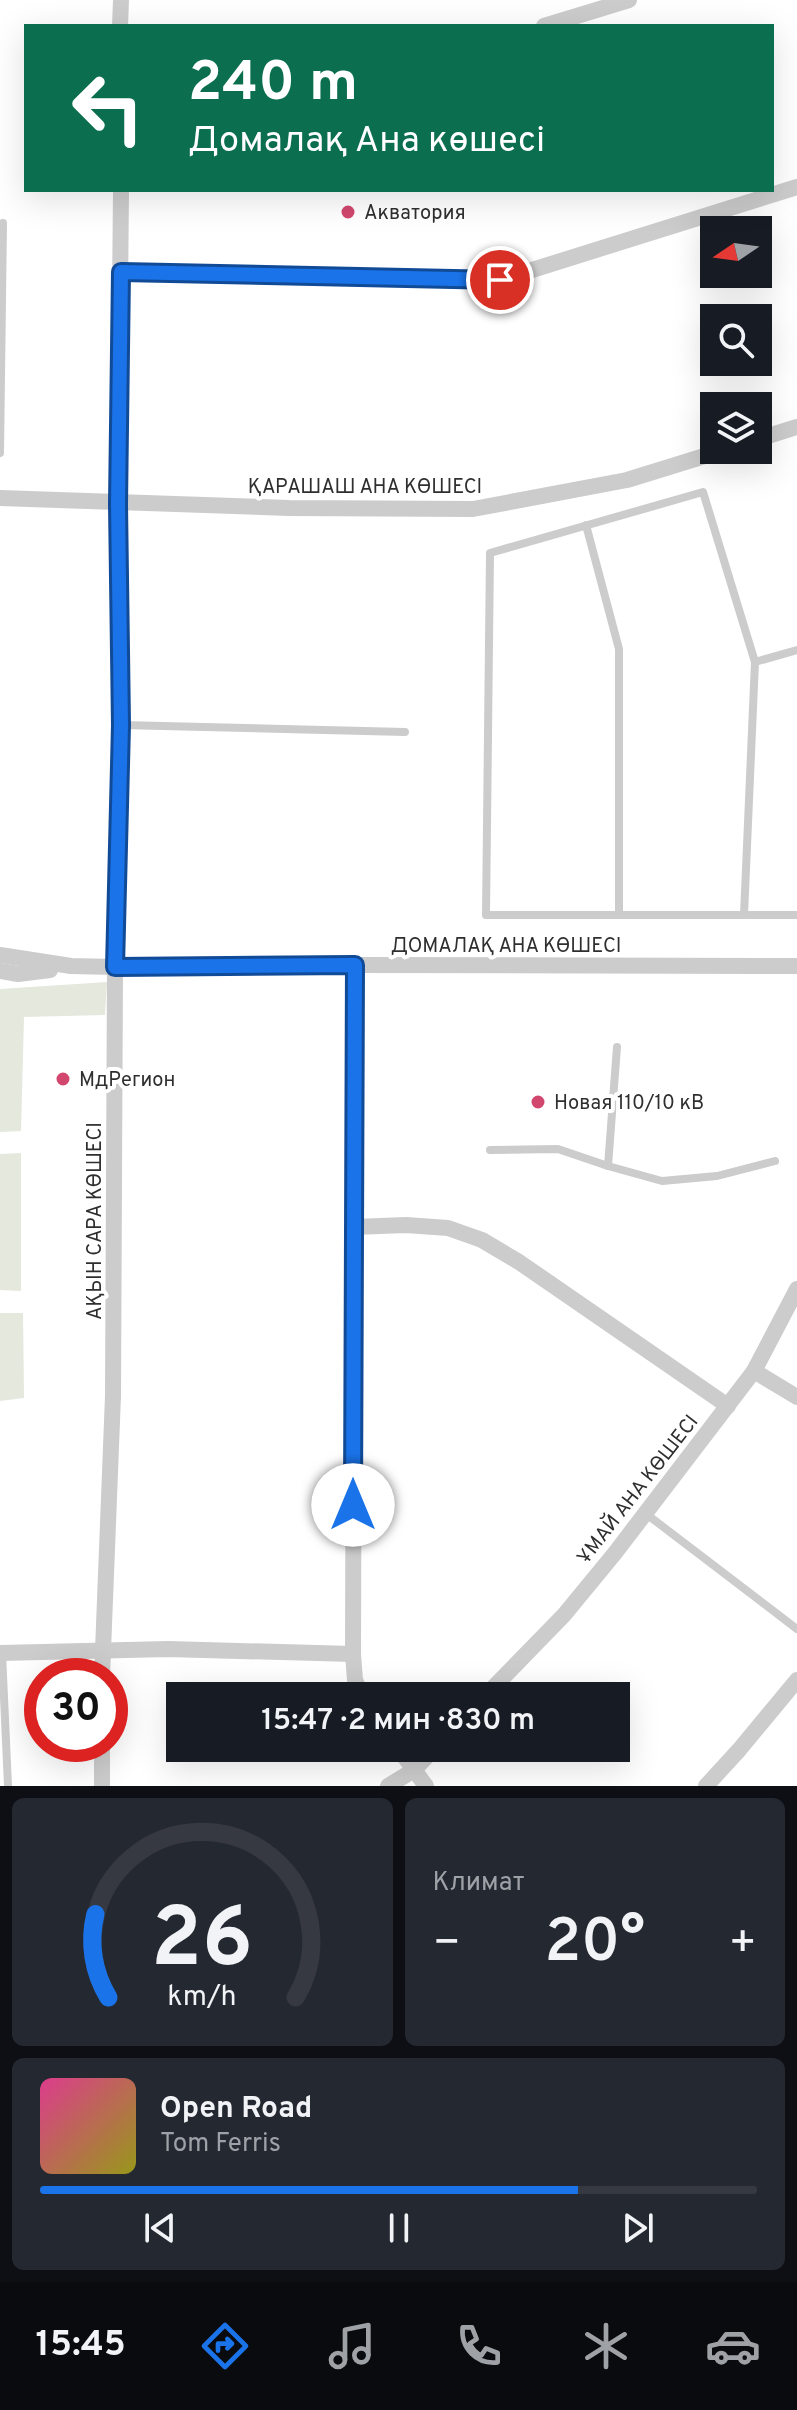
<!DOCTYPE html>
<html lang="ru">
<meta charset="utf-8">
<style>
:root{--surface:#171b24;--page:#242831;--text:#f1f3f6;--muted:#9ea1a6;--line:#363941;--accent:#1a73e8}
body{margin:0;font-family:Overpass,sans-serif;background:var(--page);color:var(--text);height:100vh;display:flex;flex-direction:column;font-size:30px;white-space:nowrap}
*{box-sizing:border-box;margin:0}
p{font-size:26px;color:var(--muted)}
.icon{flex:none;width:44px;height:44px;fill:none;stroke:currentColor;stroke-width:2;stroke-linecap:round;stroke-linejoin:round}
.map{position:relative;height:1786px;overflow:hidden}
.sheet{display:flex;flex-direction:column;gap:12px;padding:12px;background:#0d0f14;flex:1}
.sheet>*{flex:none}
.banner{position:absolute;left:24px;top:24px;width:750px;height:168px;border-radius:0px;box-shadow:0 8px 32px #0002;background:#0b6e4f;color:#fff;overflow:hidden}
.needle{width:52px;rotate:257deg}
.fabs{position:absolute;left:700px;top:216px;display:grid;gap:16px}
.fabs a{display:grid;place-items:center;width:72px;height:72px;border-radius:0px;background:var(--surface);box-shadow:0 8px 32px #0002;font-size:40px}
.speed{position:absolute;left:24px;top:1658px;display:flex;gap:16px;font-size:40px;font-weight:700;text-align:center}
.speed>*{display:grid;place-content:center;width:104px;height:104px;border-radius:50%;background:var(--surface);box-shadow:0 8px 32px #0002;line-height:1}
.speed .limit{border:12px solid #d22;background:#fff;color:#111}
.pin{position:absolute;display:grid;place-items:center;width:68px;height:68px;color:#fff;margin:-34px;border:4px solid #fff;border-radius:50%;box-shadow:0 2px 8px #0007}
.me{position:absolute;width:88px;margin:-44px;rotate:0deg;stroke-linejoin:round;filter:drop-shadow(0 0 6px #0008)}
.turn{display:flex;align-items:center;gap:28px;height:168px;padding:0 32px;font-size:36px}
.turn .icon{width:104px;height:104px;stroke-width:2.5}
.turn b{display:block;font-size:56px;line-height:68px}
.big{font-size:60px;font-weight:600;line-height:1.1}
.sheet .card{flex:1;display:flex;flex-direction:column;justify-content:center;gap:12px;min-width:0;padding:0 28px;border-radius:12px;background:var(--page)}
.sheet .dial{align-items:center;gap:0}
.dial svg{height:208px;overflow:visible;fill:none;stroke:var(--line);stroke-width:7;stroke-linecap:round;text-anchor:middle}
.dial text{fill:var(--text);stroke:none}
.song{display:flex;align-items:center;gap:24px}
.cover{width:96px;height:96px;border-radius:12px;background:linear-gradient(135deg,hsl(330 70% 55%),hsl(60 70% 35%))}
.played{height:8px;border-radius:4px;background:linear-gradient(90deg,var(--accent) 75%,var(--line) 75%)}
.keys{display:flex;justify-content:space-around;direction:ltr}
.heat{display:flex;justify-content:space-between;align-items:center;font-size:44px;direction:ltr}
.sheet .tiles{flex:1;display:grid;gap:12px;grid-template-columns:1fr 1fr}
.card:last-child{grid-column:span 2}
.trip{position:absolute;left:166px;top:1682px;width:464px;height:80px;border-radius:0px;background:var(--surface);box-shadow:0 8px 32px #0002;font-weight:600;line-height:80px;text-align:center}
.dock{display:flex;height:128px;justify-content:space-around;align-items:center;background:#090b0e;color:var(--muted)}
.dock .icon{width:56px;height:56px}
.dock .active{color:var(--accent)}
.dock b{font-size:36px;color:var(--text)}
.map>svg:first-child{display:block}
</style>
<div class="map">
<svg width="797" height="1786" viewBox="0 0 797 1786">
<rect width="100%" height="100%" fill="#fff"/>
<g fill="#e5e8dc">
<polygon points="107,982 105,1015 24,1017 21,1131 0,1132 0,989"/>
<polygon points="21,1153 21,1291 0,1290 0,1154"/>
<polygon points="0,1313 23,1313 24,1398 0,1401"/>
</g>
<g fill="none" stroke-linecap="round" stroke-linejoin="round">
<g stroke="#ccc" stroke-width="8">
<polyline points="0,453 3,223"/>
<polyline points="586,525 619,649 619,915"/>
<polyline points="797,650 755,662 703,492 490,553 486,915 797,915"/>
<polyline points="121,725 405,732"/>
<polyline points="744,915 755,662"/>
<polyline points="617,1047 608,1166 662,1181 717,1176 775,1161"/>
<polyline points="490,1150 558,1149 608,1166"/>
<polyline points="645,1513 797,1629"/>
<polyline points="2,1653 8,1786"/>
</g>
<g stroke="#ccc" stroke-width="16">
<polyline points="120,26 121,0"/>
<polyline points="544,26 629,0"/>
<polyline points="121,272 500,280 797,187"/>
<polyline points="758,439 797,427"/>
<polyline points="0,498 289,508 473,509 627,480 724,450"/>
<polyline points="0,955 71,966 115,967 355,965 797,966"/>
<polyline points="355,965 353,1654 355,1680 362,1696"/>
<polyline points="0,971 18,974 50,970"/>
<polyline points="354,1227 406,1225 448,1228 482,1240 519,1262 728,1406"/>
<polyline points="754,1371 797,1397"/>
<polyline points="0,1653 168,1649 353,1654"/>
<polyline points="102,1676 113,1396 115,967 121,725 118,504 121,190"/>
<polyline points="485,1696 564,1615 615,1553 754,1371 797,1289"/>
<polyline points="102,1744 102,1786"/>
<polyline points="398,1748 426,1786"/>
<polyline points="388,1786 414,1770 435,1748"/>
<polyline points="706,1786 739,1750 797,1680"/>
</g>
</g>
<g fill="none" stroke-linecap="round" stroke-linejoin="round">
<defs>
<polyline id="route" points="353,1505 355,965 115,967 121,725 118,504 121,272 500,280"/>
</defs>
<use href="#route" stroke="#114b97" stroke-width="20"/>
<use href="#route" stroke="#1a73e8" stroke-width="14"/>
</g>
<g fill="#d1476e" stroke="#fff" stroke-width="3">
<circle cx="348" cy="212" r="8"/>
<circle cx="63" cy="1079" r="8"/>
<circle cx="538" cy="1102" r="8"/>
</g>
<g text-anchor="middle" stroke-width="8" stroke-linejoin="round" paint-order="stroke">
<g font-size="20" fill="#2f2f2f" stroke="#fff" text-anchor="start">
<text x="364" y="219">Акватория</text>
<text x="79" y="1086">МдРегион</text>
<text x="554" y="1109">Новая 110/10 кВ</text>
</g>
<g font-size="20" fill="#2f2f2f" stroke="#fff">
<text x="365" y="493">ҚАРАШАШ АНА КӨШЕСІ</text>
<text x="506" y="952">ДОМАЛАҚ АНА КӨШЕСІ</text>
<text transform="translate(94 1221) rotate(-90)" y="7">АҚЫН САРА КӨШЕСІ</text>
<text transform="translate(637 1489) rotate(-52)" y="7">ҰМАЙ АНА КӨШЕСІ</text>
</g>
</g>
</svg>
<div class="fabs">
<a><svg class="needle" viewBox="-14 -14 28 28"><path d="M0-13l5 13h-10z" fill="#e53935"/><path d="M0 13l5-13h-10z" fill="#9ea1a6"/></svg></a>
<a><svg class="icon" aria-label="search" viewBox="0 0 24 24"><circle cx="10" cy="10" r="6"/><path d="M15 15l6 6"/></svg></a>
<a><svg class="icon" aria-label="layers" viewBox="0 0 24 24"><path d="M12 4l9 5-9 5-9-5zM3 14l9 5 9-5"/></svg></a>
</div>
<div class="speed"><div class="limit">30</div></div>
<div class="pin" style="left:500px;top:280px;background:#d93025"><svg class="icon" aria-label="arrive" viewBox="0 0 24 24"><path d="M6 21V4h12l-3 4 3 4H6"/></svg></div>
<svg class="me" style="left:353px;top:1505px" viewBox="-20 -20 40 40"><circle r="19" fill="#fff"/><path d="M0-13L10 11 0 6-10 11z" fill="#1a73e8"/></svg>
<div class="trip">15:47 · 2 мин · 830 m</div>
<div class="banner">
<div class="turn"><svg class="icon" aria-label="left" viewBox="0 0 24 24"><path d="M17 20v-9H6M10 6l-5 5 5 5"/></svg><div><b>240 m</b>Домалақ Ана көшесі</div></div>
</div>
</div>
<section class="sheet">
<div class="tiles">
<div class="card dial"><svg viewBox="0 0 100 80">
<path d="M14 69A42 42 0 1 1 86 69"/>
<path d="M14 69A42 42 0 0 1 9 37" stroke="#1a73e8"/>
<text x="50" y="56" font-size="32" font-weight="700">26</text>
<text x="50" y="72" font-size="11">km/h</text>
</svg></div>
<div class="card"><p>Климат</p>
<div class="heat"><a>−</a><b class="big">20°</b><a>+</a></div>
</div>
<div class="card">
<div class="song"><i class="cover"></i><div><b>Open Road</b><p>Tom Ferris</p></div></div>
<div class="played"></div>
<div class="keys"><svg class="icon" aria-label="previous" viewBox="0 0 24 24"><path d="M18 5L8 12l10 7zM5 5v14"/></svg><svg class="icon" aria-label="pause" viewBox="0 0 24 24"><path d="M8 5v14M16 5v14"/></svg><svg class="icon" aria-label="next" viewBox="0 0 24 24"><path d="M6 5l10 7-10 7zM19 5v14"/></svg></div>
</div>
</div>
</section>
<nav class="dock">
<b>15:45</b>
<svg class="icon active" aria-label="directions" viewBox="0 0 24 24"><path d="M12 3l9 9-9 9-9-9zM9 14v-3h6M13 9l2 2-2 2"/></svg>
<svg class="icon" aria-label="music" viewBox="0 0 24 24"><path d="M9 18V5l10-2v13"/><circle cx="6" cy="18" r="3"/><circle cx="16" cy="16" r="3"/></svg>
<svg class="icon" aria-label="phone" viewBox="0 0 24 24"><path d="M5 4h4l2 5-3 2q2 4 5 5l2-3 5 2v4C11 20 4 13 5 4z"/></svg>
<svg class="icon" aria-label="climate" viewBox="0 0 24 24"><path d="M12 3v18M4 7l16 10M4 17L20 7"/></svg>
<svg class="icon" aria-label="car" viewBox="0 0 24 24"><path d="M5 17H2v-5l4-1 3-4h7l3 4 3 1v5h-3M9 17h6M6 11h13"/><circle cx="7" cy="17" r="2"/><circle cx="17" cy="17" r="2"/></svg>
</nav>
